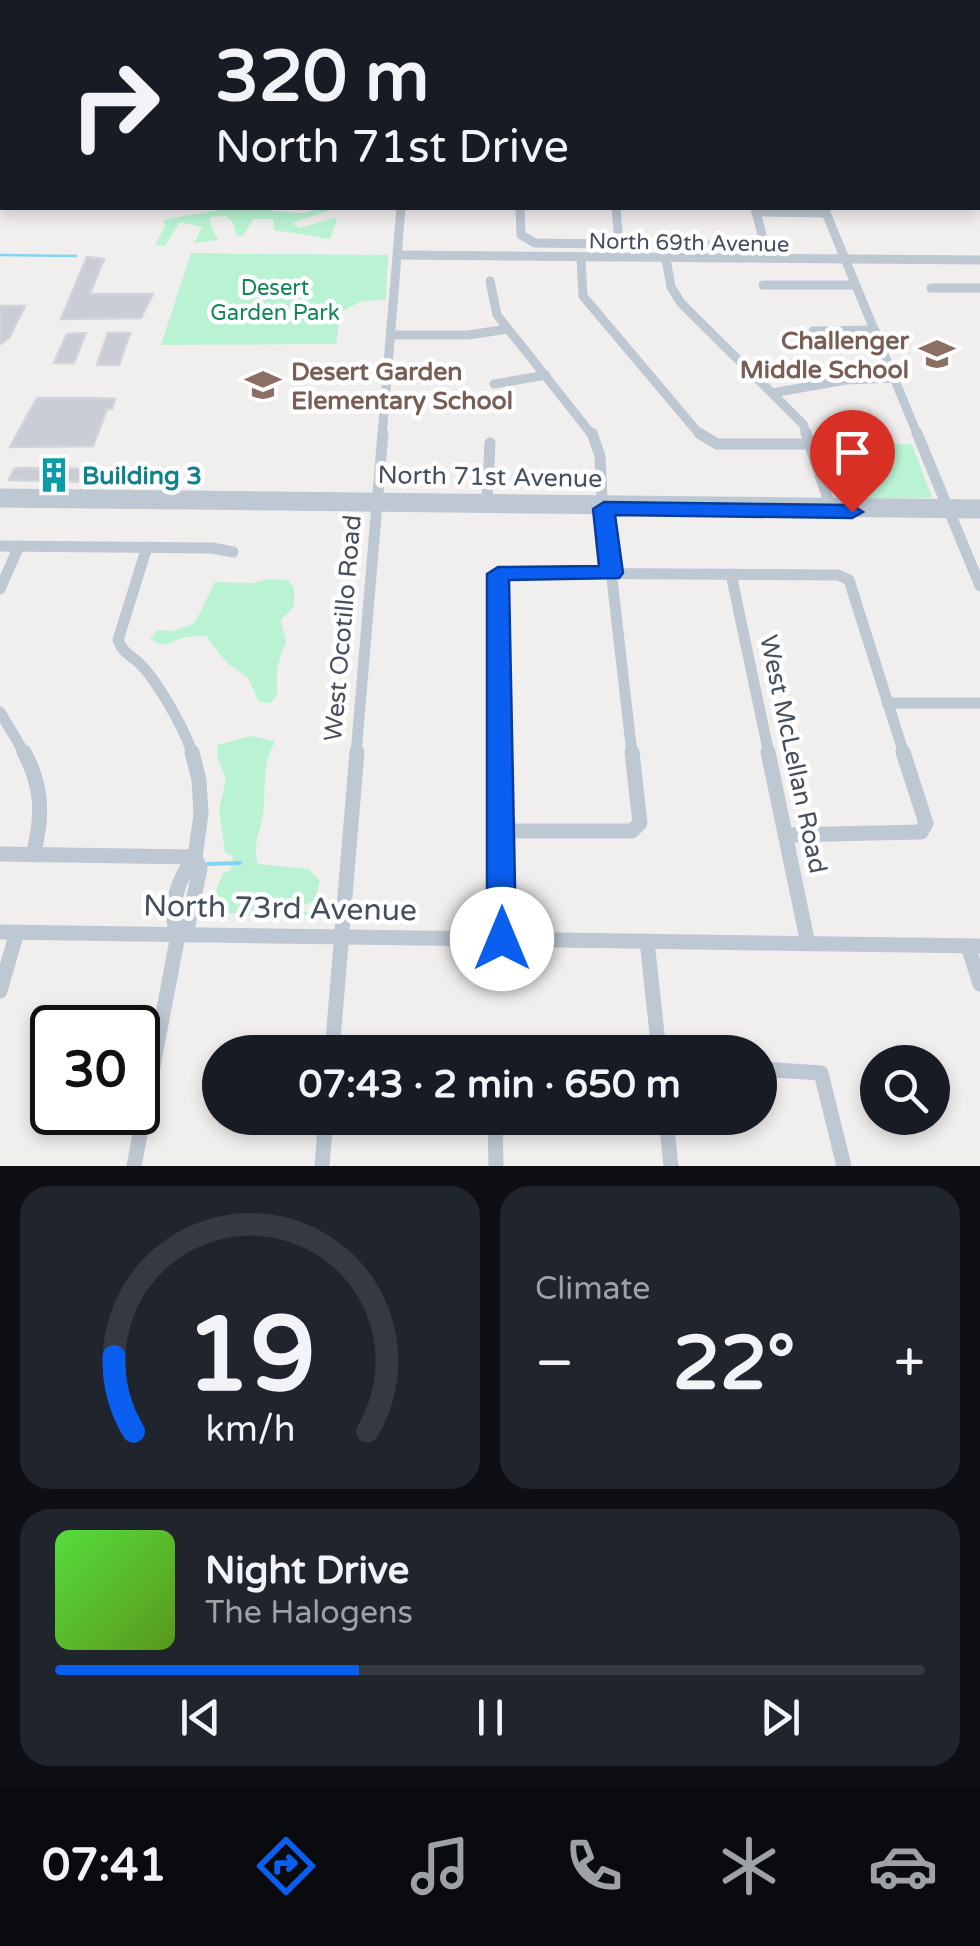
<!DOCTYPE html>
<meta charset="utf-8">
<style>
:root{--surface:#171b24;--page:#20242c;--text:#f1f3f6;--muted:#9ea1a6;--line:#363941;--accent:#0a5ef0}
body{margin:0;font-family:"Varela Round",sans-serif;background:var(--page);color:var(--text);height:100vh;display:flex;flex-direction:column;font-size:38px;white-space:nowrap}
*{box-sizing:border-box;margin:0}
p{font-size:32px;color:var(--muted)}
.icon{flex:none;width:55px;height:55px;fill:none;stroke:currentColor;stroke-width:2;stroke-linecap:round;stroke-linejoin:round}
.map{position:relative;height:1166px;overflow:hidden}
.details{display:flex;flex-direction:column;gap:20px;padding:20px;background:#0d0f14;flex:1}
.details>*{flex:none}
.banner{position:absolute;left:0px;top:0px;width:980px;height:210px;box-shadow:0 5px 15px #0003;background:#171b24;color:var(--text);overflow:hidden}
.tools{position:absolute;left:860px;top:1045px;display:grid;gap:20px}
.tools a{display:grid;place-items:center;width:90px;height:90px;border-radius:50%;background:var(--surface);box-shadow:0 5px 15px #0003;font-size:50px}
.speed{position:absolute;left:30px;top:1005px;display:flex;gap:20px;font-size:50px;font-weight:700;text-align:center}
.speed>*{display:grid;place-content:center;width:130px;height:130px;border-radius:50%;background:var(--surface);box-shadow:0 5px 15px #0003;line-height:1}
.speed .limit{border:5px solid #111;border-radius:15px;background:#fff;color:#111}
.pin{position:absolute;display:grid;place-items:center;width:85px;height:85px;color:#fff;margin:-102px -42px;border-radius:50% 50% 50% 0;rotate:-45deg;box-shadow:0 0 10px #0007}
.pin .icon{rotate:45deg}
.me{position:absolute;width:110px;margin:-55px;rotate:0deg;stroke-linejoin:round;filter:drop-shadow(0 0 8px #0008)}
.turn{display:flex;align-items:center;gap:35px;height:210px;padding:0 50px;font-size:45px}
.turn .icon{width:130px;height:130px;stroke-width:2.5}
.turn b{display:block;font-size:70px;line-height:85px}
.big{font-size:75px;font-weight:800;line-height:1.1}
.details .card{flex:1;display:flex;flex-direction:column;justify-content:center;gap:15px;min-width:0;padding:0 35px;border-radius:30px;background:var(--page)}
.details .dial{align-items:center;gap:0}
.dial svg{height:260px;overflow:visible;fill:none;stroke:var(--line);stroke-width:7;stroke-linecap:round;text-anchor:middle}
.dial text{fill:var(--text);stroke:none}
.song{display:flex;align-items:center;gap:30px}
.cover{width:120px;height:120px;border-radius:15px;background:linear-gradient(135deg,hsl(110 70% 55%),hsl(90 70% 35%))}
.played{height:10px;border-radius:5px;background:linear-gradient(90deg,var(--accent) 35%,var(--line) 35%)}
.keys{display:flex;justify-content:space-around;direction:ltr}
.heat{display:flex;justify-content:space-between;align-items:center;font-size:55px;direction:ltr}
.details .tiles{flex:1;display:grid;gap:20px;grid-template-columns:1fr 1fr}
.card:last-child{grid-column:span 2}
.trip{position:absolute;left:202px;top:1035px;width:575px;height:100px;border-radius:50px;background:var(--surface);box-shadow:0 5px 15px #0003;font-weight:800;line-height:100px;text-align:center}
.menu{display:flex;height:160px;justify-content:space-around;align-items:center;background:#090b0e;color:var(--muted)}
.menu .icon{width:70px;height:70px}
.menu .current{color:var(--accent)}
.menu b{font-size:45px;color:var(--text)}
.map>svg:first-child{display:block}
</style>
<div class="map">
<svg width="980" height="1166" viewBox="0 0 980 1166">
<rect width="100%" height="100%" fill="#f1efee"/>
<g fill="#b9f3d3">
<path d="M 230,208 C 253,207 275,212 297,213 C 309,214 317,206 330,210 L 292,223 L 299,228 L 335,218 L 337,221 L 330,239 L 274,230 L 273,219 L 253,219 L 243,236 L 237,236 L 233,223 L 226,216 L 211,217 L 210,224 L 218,240 L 194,243 L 202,227 L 180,222 L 165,246 L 155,245 L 165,226 L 163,220 Z"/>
<polygon points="191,253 388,255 386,300 362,301 341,312 336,344 161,345"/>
<polygon points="820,444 912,444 932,498 836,499"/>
<polygon points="268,579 288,580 294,588 294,606 281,620 286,641 277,668 277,695 271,703 259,702 248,678 226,662 206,636 185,637 163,645 150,639 157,630 173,631 195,623 215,582 253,583"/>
<path d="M 251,736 L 275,741 C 263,764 265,782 264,806 C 263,827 251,843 258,864 L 309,869 L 320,881 L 314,902 L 303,905 L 305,912 L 313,912 L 295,920 L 217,912 L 211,903 L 223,873 L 231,870 L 233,856 L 225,853 L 219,810 L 226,779 L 217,756 L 218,745 Z"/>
</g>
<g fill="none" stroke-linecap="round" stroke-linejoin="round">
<polyline stroke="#83d4f3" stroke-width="2.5" points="0,255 76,256"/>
<polyline stroke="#83d4f3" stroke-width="4" points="207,864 240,863"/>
</g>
<g fill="#cacdd5" stroke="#d2d4db" stroke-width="2.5">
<polygon points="87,257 104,259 90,294 153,294 141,318 61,319"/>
<polygon points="0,306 25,306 9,338 0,344"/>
<polygon points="86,333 74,363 54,363 67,334"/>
<polygon points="108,333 130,333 119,365 97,365"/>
<polygon points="37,398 95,398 115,399 112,409 107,409 93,446 10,447"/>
<polygon points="19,468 84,469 98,470 93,481 89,482 9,480 14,469"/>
</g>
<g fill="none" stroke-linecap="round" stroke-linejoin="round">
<g stroke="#bec8d2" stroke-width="9">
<polyline points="520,208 521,235 535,243 765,246 755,208"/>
<polyline points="616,208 619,244"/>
<polyline points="824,208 918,436"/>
<polyline points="756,212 826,213"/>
<polyline points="398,255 980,260"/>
<polyline points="581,258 583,296 701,436"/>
<polyline points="666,259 671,287 681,303 803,424 807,436"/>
<polyline points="490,281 497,315 593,436"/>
<polyline points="763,285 856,285"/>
<polyline points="931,288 980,288"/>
<polyline points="813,331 875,330"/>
<polyline points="391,335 468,335 508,329"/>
<polyline points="494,384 546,375"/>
<polyline points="772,393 846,380 894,378"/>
<polyline points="382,436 401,208"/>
</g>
<g stroke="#bec8d2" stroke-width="11">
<polyline points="592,433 600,456 602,500"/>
<polyline points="699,433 717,444 812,444"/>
<polyline points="806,433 829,502"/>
<polyline points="917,433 980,586"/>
<polyline points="0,494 980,505"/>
<polyline points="487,499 490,443"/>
<polyline points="0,502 980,513"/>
<polyline points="604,509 632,754"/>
<polyline points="0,546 212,548 233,552"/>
<path d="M 147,547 L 118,640 C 124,654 129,654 139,663 C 157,680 186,731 192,754"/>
<polyline points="731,574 769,754"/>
<polyline points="0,589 19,546"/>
<polyline points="887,703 980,703"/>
<polyline points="0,712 25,754"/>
<polyline points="356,754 383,433"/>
<polyline points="500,754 498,573 838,575 849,580 904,754"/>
</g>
<g stroke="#bec8d2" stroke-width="15">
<path d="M 24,752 C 43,787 43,817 33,855"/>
<polyline points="500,752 502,939"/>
<polyline points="768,752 808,944"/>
<polyline points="501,831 632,831 640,823 632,752"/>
<polyline points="786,835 921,832 926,823 903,752"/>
<polyline points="0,854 195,857"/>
<polyline points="0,932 980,946"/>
<path d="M 178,935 C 167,909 178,878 195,857"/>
<polyline points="647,941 659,1052"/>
<polyline points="968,946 980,984"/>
<polyline points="0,991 17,932"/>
<polyline points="332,1052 357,752"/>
<polyline points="760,1069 821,1073 844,1166"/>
<polyline points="495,1118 496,1166"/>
<polyline points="666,1118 671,1166"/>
<polyline points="134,1166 178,935 188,925 200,869 195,857 201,814 199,780 192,752"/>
<polyline points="322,1166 326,1118"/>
</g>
<g fill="#acbbd0" fill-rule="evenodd">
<polygon points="97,0 105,0 103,2 97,2"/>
<rect x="0" y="93" width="2" height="4"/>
<rect x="978" y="99" width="2" height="4"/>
<polygon points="2,150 2,159 0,160 0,151"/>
<polygon points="2,176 2,185 0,186 0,177"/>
</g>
</g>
<polygon fill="#0a5ef0" stroke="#063d9c" stroke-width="2.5" points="604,502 852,505 863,512 852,518 615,515 623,573 619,578 509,580 516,939 512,947 502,950 491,947 487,939 487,574 498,567 599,566 593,509"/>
<defs>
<symbol id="school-bare" viewBox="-9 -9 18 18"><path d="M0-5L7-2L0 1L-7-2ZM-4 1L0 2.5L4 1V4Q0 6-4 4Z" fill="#8d6e63" stroke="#fff" stroke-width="2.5" paint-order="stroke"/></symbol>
<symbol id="building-bare" viewBox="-9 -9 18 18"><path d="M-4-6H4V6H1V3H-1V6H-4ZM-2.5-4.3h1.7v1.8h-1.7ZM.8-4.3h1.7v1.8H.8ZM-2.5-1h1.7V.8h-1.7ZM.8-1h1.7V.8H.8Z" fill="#0f9aa8" stroke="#fff" stroke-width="2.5" paint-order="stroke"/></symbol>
</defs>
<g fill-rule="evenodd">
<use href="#school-bare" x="912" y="329" width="50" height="50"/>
<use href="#school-bare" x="238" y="360" width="50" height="50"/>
<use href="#building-bare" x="29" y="450" width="50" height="50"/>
</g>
<g text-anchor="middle" stroke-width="9" stroke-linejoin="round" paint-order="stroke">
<g font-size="22" fill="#45505e" stroke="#fff">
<text transform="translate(689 242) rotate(1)" y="8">North 69th Avenue</text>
</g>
<g font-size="22" fill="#0f8653" stroke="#fff">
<text x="275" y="295">Desert<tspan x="275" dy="25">Garden Park</tspan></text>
</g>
<g font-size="25" font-weight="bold" fill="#785e54" stroke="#fff" text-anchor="end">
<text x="909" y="349">Challenger<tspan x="909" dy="29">Middle School</tspan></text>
<text x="291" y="380" text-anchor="start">Desert Garden<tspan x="291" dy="29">Elementary School</tspan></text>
</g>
<g font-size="25" font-weight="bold" fill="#0d838f" stroke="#fff" text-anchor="start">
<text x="82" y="484">Building 3</text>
</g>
<g font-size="25" fill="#45505e" stroke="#fff">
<text transform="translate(490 476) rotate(1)" y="9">North 71st Avenue</text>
<text transform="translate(342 628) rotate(-85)" y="9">West Ocotillo Road</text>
<text transform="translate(794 754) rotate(78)" y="9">West McLellan Road</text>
</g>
<g font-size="30" fill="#45505e" stroke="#fff">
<text transform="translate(280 908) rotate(1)" y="10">North 73rd Avenue</text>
</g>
</g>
</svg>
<div class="tools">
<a><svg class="icon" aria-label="search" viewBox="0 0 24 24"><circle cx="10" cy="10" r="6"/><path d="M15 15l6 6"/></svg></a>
</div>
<div class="speed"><div class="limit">30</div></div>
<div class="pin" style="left:852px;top:512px;background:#d93025"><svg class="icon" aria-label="arrive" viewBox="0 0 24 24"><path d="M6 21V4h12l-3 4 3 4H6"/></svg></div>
<svg class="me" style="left:502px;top:939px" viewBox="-20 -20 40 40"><circle r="19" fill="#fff"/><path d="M0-13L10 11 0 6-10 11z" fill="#0a5ef0"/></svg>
<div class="trip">07:43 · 2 min · 650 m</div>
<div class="banner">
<div class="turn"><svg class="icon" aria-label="right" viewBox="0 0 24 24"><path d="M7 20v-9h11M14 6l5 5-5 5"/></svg><div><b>320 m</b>North 71st Drive</div></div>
</div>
</div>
<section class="details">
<div class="tiles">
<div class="card dial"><svg viewBox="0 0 100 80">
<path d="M14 69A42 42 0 1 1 86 69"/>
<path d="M14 69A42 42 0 0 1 8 46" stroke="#0a5ef0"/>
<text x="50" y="56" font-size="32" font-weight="700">19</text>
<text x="50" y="72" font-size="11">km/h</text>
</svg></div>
<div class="card"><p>Climate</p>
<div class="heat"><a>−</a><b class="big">22°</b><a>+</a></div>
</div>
<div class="card">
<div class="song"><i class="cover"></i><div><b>Night Drive</b><p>The Halogens</p></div></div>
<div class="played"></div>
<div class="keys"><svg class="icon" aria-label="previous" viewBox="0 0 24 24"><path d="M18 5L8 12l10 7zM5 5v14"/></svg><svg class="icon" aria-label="pause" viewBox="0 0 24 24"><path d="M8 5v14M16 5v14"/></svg><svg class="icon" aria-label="next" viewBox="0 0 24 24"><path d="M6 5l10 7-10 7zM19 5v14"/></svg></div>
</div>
</div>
</section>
<nav class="menu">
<b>07:41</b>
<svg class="icon current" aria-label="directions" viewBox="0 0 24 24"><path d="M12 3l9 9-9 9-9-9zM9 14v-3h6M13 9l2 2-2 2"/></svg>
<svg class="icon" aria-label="music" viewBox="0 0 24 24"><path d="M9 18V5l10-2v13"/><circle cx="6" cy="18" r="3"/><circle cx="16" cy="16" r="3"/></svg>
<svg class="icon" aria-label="phone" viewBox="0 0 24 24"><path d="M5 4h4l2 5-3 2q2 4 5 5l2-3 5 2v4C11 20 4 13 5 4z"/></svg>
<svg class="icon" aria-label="climate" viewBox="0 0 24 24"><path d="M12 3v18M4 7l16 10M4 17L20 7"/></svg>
<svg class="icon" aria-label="car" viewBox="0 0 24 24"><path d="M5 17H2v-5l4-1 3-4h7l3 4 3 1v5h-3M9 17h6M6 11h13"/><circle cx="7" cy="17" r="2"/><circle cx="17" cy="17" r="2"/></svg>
</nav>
